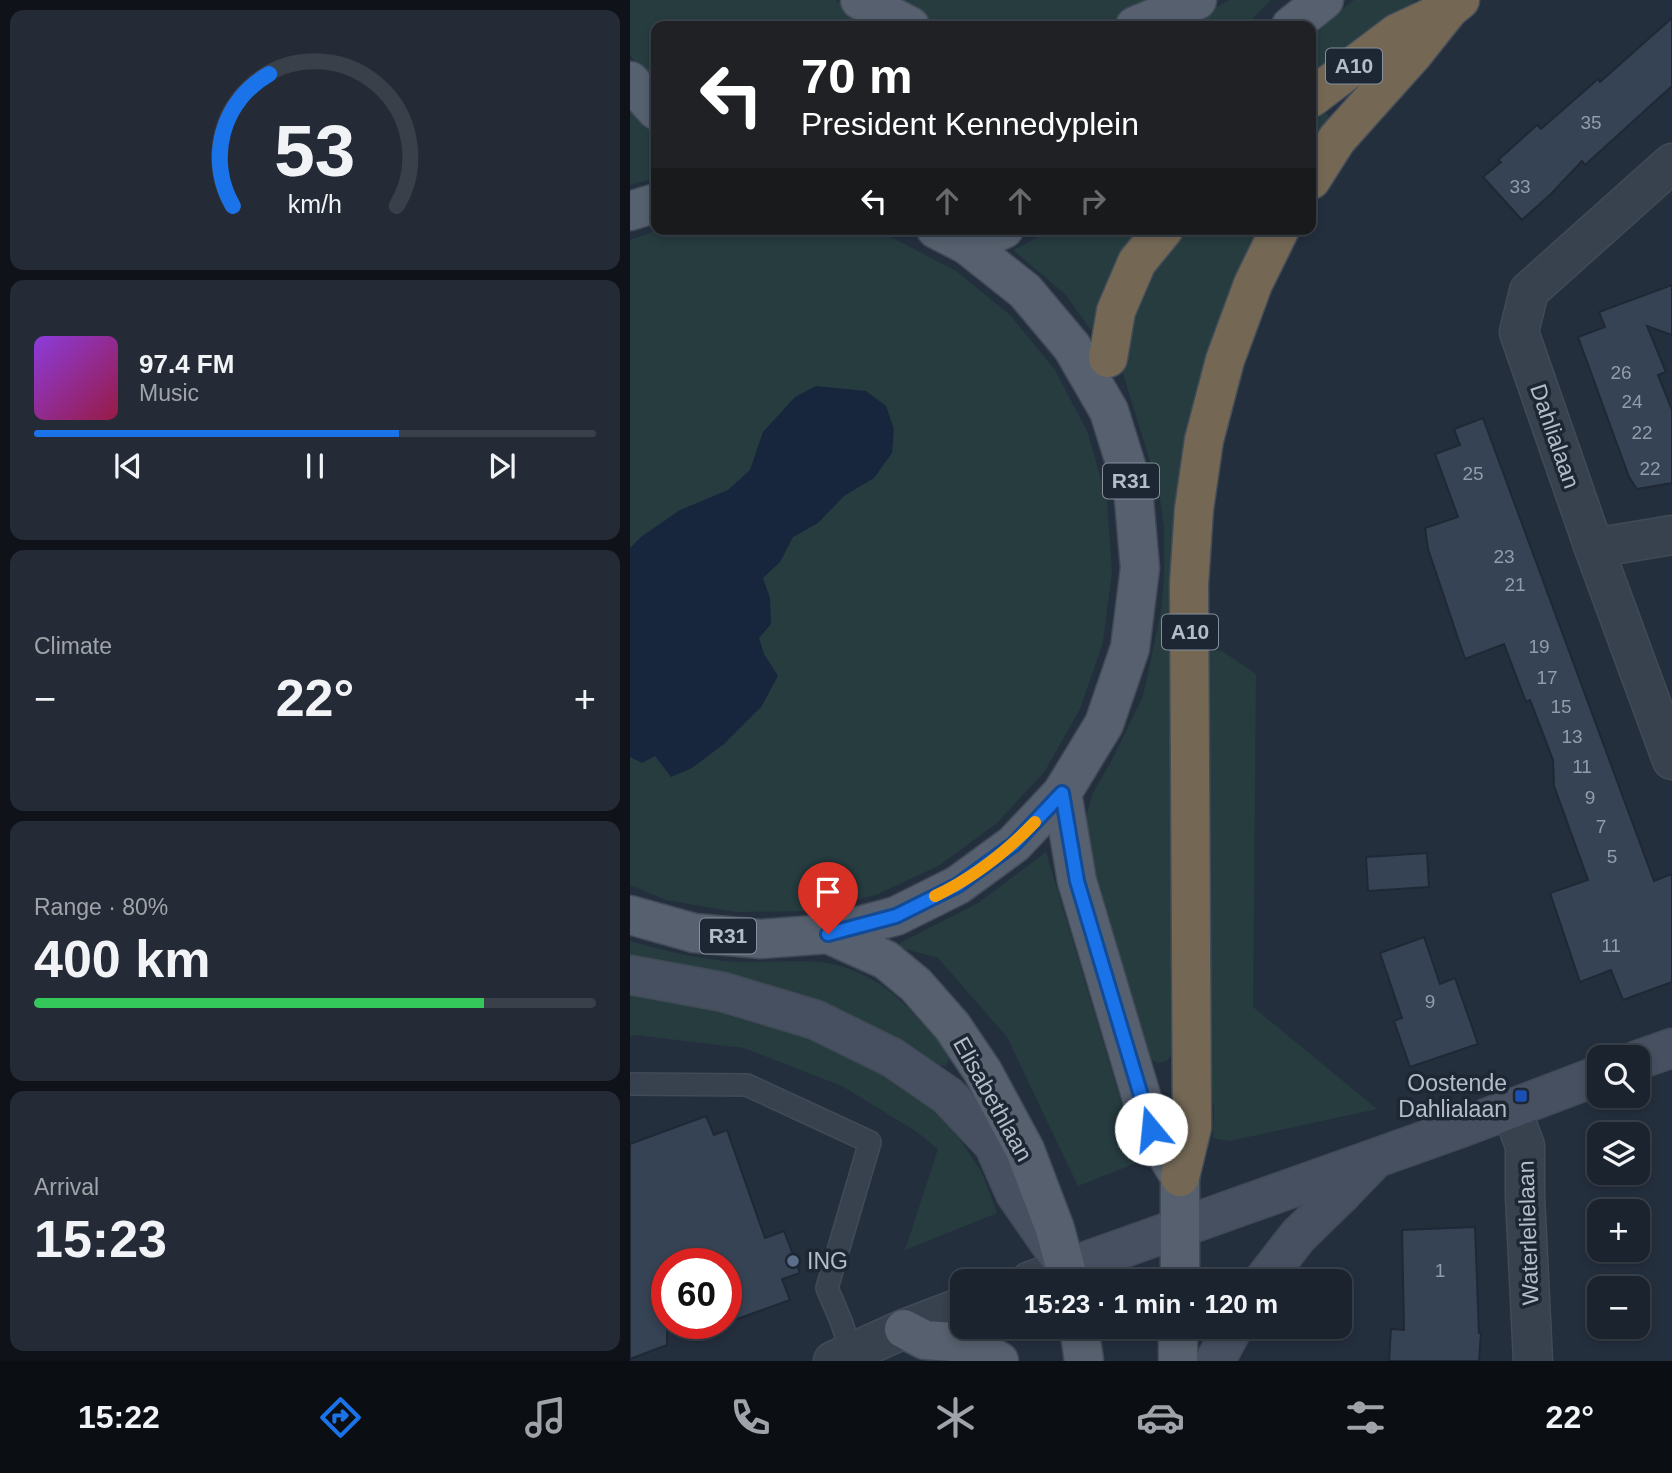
<!DOCTYPE html>
<meta charset="utf-8">
<style>
:root{--surface:#1b232e;--page:#242b36;--text:#f1f3f6;--muted:#a0a4aa;--line:#39404a;--accent:#1a73e8}
body{margin:0;font-family:Arial,sans-serif;background:var(--page);color:var(--text);height:100vh;display:flex;flex-direction:column;font-size:26px;white-space:nowrap}
*{box-sizing:border-box;margin:0}
p{font-size:23px;color:var(--muted)}
.icon{flex:none;width:38px;height:38px;fill:none;stroke:currentColor;stroke-width:2;stroke-linecap:round;stroke-linejoin:round}
.map{position:relative;flex:1;overflow:hidden}
.panel{display:flex;flex-direction:column;gap:10px;padding:10px;background:#0f1319;width:630px}
.panel>*{flex:none}
.banner{position:absolute;left:21px;top:21px;width:665px;height:214px;border-radius:14px;box-shadow:0 4px 10px #0003,0 0 0 2px var(--line);background:#202124;color:#fff;overflow:hidden}
.tools{position:absolute;left:957px;top:1045px;display:grid;gap:14px}
.tools a{display:grid;place-items:center;width:63px;height:63px;border-radius:14px;background:var(--surface);box-shadow:0 4px 10px #0003,0 0 0 2px var(--line);font-size:35px}
.speed{position:absolute;left:21px;top:1248px;display:flex;gap:14px;font-size:35px;font-weight:700;text-align:center}
.speed>*{display:grid;place-content:center;width:91px;height:91px;border-radius:50%;background:var(--surface);box-shadow:0 4px 10px #0003,0 0 0 2px var(--line);line-height:1}
.speed .limit{border:10px solid #d22;background:#fff;color:#111}
.pin{position:absolute;display:grid;place-items:center;width:60px;height:60px;color:#fff;margin:-72px -30px;border-radius:50% 50% 50% 0;rotate:-45deg;box-shadow:0 0 7px #0007}
.pin .icon{rotate:45deg}
.me{position:absolute;width:77px;margin:-38px;rotate:343deg;stroke-linejoin:round;filter:drop-shadow(0 0 5px #0008)}
.turn{display:flex;align-items:center;gap:24px;height:147px;padding:0 35px;font-size:32px}
.turn .icon{width:91px;height:91px;stroke-width:2.5}
.turn b{display:block;font-size:49px;line-height:60px}
.lanes{display:flex;align-items:center;height:66px;padding:0 35px;background:#0003;justify-content:center;gap:35px;direction:ltr}
.lanes .off{opacity:.35}
.big{font-size:52px;font-weight:600;line-height:1.1}
.panel .card{flex:1;display:flex;flex-direction:column;justify-content:center;gap:10px;min-width:0;padding:0 24px;border-radius:14px;background:var(--page)}
.panel .dial{align-items:center;gap:0}
.dial svg{height:182px;overflow:visible;fill:none;stroke:var(--line);stroke-width:7;stroke-linecap:round;text-anchor:middle}
.dial text{fill:var(--text);stroke:none}
.song{display:flex;align-items:center;gap:21px}
.cover{width:84px;height:84px;border-radius:10px;background:linear-gradient(135deg,hsl(270 70% 55%),hsl(340 70% 35%))}
.played{height:7px;border-radius:4px;background:linear-gradient(90deg,var(--accent) 65%,var(--line) 65%)}
.keys{display:flex;justify-content:space-around;direction:ltr}
.heat{display:flex;justify-content:space-between;align-items:center;font-size:38px;direction:ltr}
.charge{height:10px;border-radius:5px;background:linear-gradient(90deg,#34c759 80%,var(--line) 0)}
.trip{position:absolute;left:320px;top:1269px;width:402px;height:70px;border-radius:14px;background:var(--surface);box-shadow:0 4px 10px #0003,0 0 0 2px var(--line);font-weight:600;line-height:70px;text-align:center}
.menu{display:flex;height:112px;justify-content:space-around;align-items:center;background:#0b0e12;color:var(--muted)}
.menu .icon{width:49px;height:49px}
.menu .selected{color:var(--accent)}
.menu b{font-size:32px;color:var(--text)}
main{display:flex;flex:1;min-height:0}
.map>svg:first-child{display:block}
</style>
<main>
<section class="panel">
<div class="card dial"><svg viewBox="0 0 100 80">
<path d="M14 69A42 42 0 1 1 86 69"/>
<path d="M14 69A42 42 0 0 1 30 11" stroke="#1a73e8"/>
<text x="50" y="56" font-size="32" font-weight="700">53</text>
<text x="50" y="72" font-size="11">km/h</text>
</svg></div>
<div class="card">
<div class="song"><i class="cover"></i><div><b>97.4 FM</b><p>Music</p></div></div>
<div class="played"></div>
<div class="keys"><svg class="icon" aria-label="previous" viewBox="0 0 24 24"><path d="M18 5L8 12l10 7zM5 5v14"/></svg><svg class="icon" aria-label="pause" viewBox="0 0 24 24"><path d="M8 5v14M16 5v14"/></svg><svg class="icon" aria-label="next" viewBox="0 0 24 24"><path d="M6 5l10 7-10 7zM19 5v14"/></svg></div>
</div>
<div class="card"><p>Climate</p>
<div class="heat"><a>−</a><b class="big">22°</b><a>+</a></div>
</div>
<div class="card"><p>Range · 80%</p><b class="big">400 km</b><div class="charge"></div></div>
<div class="card"><p>Arrival</p><b class="big">15:23</b></div>
</section>
<div class="map">
<svg width="1042" height="1361" viewBox="0 0 1042 1361">
<rect width="100%" height="100%" fill="#242f3e"/>
<g fill="#263c3f">
<polygon points="0,0 205,0 226,13 253,26 26,26 26,90 0,55"/>
<polygon points="258,0 528,0 498,14 463,26 325,26 288,16"/>
<polygon points="600,0 641,0 615,26 546,26"/>
<polygon points="724,0 786,0 681,78 681,34"/>
<polygon points="0,106 26,132 26,178 0,185"/>
<polygon points="693,111 706,123 681,159 681,119"/>
<polygon points="32,229 233,229 263,238 326,271 380,315 425,370 458,433 477,501 482,572 473,642 450,709 415,771 367,823 310,865 246,895 177,911 106,912 36,900 0,885 0,240"/>
<polygon points="423,229 514,229 467,326 460,329 435,294 383,250"/>
<polygon points="550,229 636,229 596,320 547,1047 537,1061 528,1063 518,1058 455,840 456,816 463,793 484,756 513,696 530,617 534,581 534,529 529,491 492,370 504,301"/>
<polygon points="571,651 592,651 626,674 623,1007 747,1109 600,1141 583,1138 584,1104 573,1102"/>
<polygon points="416,852 509,1162 448,1186 377,1037 308,958 264,946 348,903"/>
<path d="M 0,941 C 35,951 69,959 105,962 C 140,964 185,956 217,968 C 263,984 288,1018 318,1053 L 319,1061 L 315,1066 L 307,1065 L 283,1047 L 240,1025 L 170,996 L 0,961 Z"/>
<polygon points="0,990 154,1019 303,1098 352,1173 367,1213 275,1250 308,1149 287,1132 212,1086 114,1048 5,1035 0,1036"/>
</g>
<polygon fill="#17263c" points="186,386 236,391 256,406 264,429 262,453 244,478 214,496 188,523 163,537 150,562 133,578 140,598 141,624 129,638 134,654 148,676 131,707 94,744 62,768 41,777 25,756 12,763 0,757 0,548 11,537 50,510 98,490 120,470 133,432 165,397"/>
<g fill="#364354" stroke="#1f2835" stroke-width="2">
<polygon points="1042,18 1042,86 955,165 952,161 921,194 892,220 853,177 871,162 868,160 907,125 911,129 968,79 970,82"/>
<polygon points="1042,285 1042,335 1017,326 1036,372 1028,375 1042,410 1042,483 1007,489 999,477 948,337 975,327 969,312"/>
<polygon points="853,418 1024,881 1042,874 1042,982 993,1000 981,970 950,982 920,893 958,880 924,786 923,760 900,700 896,702 874,644 835,659 798,549 795,528 828,517 805,454 830,445 824,429"/>
<polygon points="797,853 799,887 738,891 736,857"/>
<polygon points="794,937 810,984 825,978 848,1044 780,1067 764,1021 772,1018 750,953"/>
<polygon points="76,1116 84,1135 97,1130 135,1238 154,1231 170,1273 152,1279 160,1300 96,1323 96,1264 37,1264 37,1345 0,1359 0,1144"/>
<polygon points="845,1227 849,1333 851,1333 849,1361 759,1361 761,1329 774,1330 772,1230"/>
</g>
<g fill="none" stroke-linecap="round" stroke-linejoin="round">
<defs>
<polyline id="service" points="0,1084 117,1085 240,1142 197,1288 211,1321 222,1354"/>
<g id="minor">
<polyline points="1042,163 899,291 889,332 964,548 1042,760"/>
<polyline points="964,548 1042,535"/>
<polyline points="881,1108 895,1146 895,1196 903,1361"/>
<polyline points="400,1281 437,1268"/>
<polyline points="203,1361 274,1329 332,1307"/>
</g>
<g id="secondary">
<polyline points="0,975 93,992 186,1020 263,1058 318,1096 364,1145 385,1193 437,1268 833,1127 970,1075"/>
<polyline points="1008,1060 1042,1048"/>
<polyline points="633,1281 668,1236 712,1193 740,1164"/>
<polyline points="585,1361 604,1326"/>
</g>
<g id="primary">
<polyline points="230,0 280,26"/>
<polyline points="505,26 567,0"/>
<polyline points="661,26 694,0"/>
<polyline points="0,81 26,110"/>
<polyline points="0,211 26,203"/>
<polyline points="337,245 374,229"/>
<polyline points="432,793 447,881 521,1129 550,1177 550,1281"/>
<polyline points="0,915 64,933 131,939 198,934 266,916 328,885 384,844 432,793 474,724 500,648 510,568 503,488 479,411 442,347 395,291 337,245 306,229"/>
<polyline points="198,934 256,960 286,985 322,1026 353,1072 395,1150 425,1229 439,1281"/>
<polyline points="449,1326 454,1361"/>
<polyline points="274,1329 295,1340 323,1342 346,1348 369,1361"/>
<polyline points="548,1361 548,1326"/>
</g>
<g id="motorway">
<polyline points="681,98 767,33 810,13"/>
<polyline points="681,180 707,139 784,53 819,9 830,0"/>
<polyline points="478,358 486,311 507,262 534,229"/>
<polyline points="550,1177 562,1127 559,584 564,509 574,440 595,360 623,284 650,229"/>
</g>
</defs>
<use href="#service" stroke="#414a57" stroke-width="24"/>
<use href="#minor" stroke="#414a57" stroke-width="41"/>
<use href="#secondary" stroke="#414a57" stroke-width="41"/>
<use href="#primary" stroke="#414a57" stroke-width="41"/>
<use href="#motorway" stroke="#434c59" stroke-width="41"/>
<use href="#service" stroke="#38414e" stroke-width="21"/>
<use href="#minor" stroke="#38414e" stroke-width="38"/>
<use href="#secondary" stroke="#465061" stroke-width="38"/>
<use href="#primary" stroke="#56606e" stroke-width="38"/>
<use href="#motorway" stroke="#746855" stroke-width="38"/>
</g>
<g fill="none" stroke-linecap="round" stroke-linejoin="round">
<defs>
<polyline id="route" points="198,934 266,916 328,885 384,844 432,793 447,881 521,1129"/>
</defs>
<use href="#route" stroke="#114b97" stroke-width="18"/>
<use href="#route" stroke="#1a73e8" stroke-width="12"/>
<path stroke="#f59e0b" stroke-width="12" d="M 305,896 C 343,878 376,852 405,822"/>
</g>
<rect fill="#1a4fb4" stroke="#1d2633" stroke-width="2.5" x="884" y="1089" width="14" height="14" rx="3.5"/>
<circle fill="#5c6f8a" stroke="#1d2633" stroke-width="2.5" cx="163" cy="1261" r="7"/>
<g text-anchor="middle" stroke-width="7" stroke-linejoin="round" paint-order="stroke">
<g font-size="19" fill="#929caa">
<text x="961" y="129">35</text>
<text x="890" y="193">33</text>
<text x="991" y="379">26</text>
<text x="1002" y="408">24</text>
<text x="1012" y="439">22</text>
<text x="1020" y="475">22</text>
<text x="843" y="480">25</text>
<text x="874" y="563">23</text>
<text x="885" y="591">21</text>
<text x="909" y="653">19</text>
<text x="917" y="684">17</text>
<text x="931" y="713">15</text>
<text x="942" y="743">13</text>
<text x="952" y="773">11</text>
<text x="960" y="804">9</text>
<text x="971" y="833">7</text>
<text x="982" y="863">5</text>
<text x="981" y="952">11</text>
<text x="800" y="1008">9</text>
<text x="810" y="1277">1</text>
</g>
<g fill="#1d2633" stroke="#878f9c" stroke-width="2">
<rect x="696" y="48.5" width="56" height="35" rx="5"/>
<rect x="473" y="463.5" width="56" height="35" rx="5"/>
<rect x="532" y="614.5" width="56" height="35" rx="5"/>
<rect x="70" y="918.5" width="56" height="35" rx="5"/>
</g>
<g font-size="21" font-weight="bold" fill="#b4bcc9">
<text x="724" y="73">A10</text>
<text x="501" y="488">R31</text>
<text x="560" y="639">A10</text>
<text x="98" y="943">R31</text>
</g>
<g font-size="23" fill="#b4bcc9" stroke="#1d2633">
<text transform="translate(925 436) rotate(71)" y="8">Dahlialaan</text>
<text transform="translate(363 1099) rotate(61)" y="8">Elisabethlaan</text>
<text transform="translate(898 1233) rotate(-92)" y="8">Waterlelielaan</text>
</g>
<g font-size="23" fill="#b4bcc9" stroke="#1d2633" text-anchor="end">
<text x="877" y="1091">Oostende<tspan x="877" dy="26">Dahlialaan</tspan></text>
<text x="177" y="1269" text-anchor="start">ING</text>
</g>
</g>
</svg>
<div class="tools">
<a><svg class="icon" aria-label="search" viewBox="0 0 24 24"><circle cx="10" cy="10" r="6"/><path d="M15 15l6 6"/></svg></a>
<a><svg class="icon" aria-label="layers" viewBox="0 0 24 24"><path d="M12 4l9 5-9 5-9-5zM3 14l9 5 9-5"/></svg></a>
<a>+</a>
<a>−</a>
</div>
<div class="speed"><div class="limit">60</div></div>
<div class="pin" style="left:198px;top:934px;background:#d93025"><svg class="icon" aria-label="arrive" viewBox="0 0 24 24"><path d="M6 21V4h12l-3 4 3 4H6"/></svg></div>
<svg class="me" style="left:521px;top:1129px" viewBox="-20 -20 40 40"><circle r="19" fill="#fff"/><path d="M0-13L10 11 0 6-10 11z" fill="#1a73e8"/></svg>
<div class="trip">15:23 · 1 min · 120 m</div>
<div class="banner">
<div class="turn"><svg class="icon" aria-label="left" viewBox="0 0 24 24"><path d="M17 20v-9H6M10 6l-5 5 5 5"/></svg><div><b>70 m</b>President Kennedyplein</div></div>
<div class="lanes"><svg class="icon" aria-label="left" viewBox="0 0 24 24"><path d="M17 20v-9H6M10 6l-5 5 5 5"/></svg><svg class="icon off" aria-label="ahead" viewBox="0 0 24 24"><path d="M12 20V5M6 11l6-6 6 6"/></svg><svg class="icon off" aria-label="ahead" viewBox="0 0 24 24"><path d="M12 20V5M6 11l6-6 6 6"/></svg><svg class="icon off" aria-label="right" viewBox="0 0 24 24"><path d="M7 20v-9h11M14 6l5 5-5 5"/></svg></div>
</div>
</div>
</main>
<nav class="menu">
<b>15:22</b>
<svg class="icon selected" aria-label="directions" viewBox="0 0 24 24"><path d="M12 3l9 9-9 9-9-9zM9 14v-3h6M13 9l2 2-2 2"/></svg>
<svg class="icon" aria-label="music" viewBox="0 0 24 24"><path d="M9 18V5l10-2v13"/><circle cx="6" cy="18" r="3"/><circle cx="16" cy="16" r="3"/></svg>
<svg class="icon" aria-label="phone" viewBox="0 0 24 24"><path d="M5 4h4l2 5-3 2q2 4 5 5l2-3 5 2v4C11 20 4 13 5 4z"/></svg>
<svg class="icon" aria-label="climate" viewBox="0 0 24 24"><path d="M12 3v18M4 7l16 10M4 17L20 7"/></svg>
<svg class="icon" aria-label="car" viewBox="0 0 24 24"><path d="M5 17H2v-5l4-1 3-4h7l3 4 3 1v5h-3M9 17h6M6 11h13"/><circle cx="7" cy="17" r="2"/><circle cx="17" cy="17" r="2"/></svg>
<svg class="icon" aria-label="filters" viewBox="0 0 24 24"><path d="M4 7h16M4 17h16"/><circle cx="9" cy="7" r="2"/><circle cx="15" cy="17" r="2"/></svg>
<b>22°</b>
</nav>
